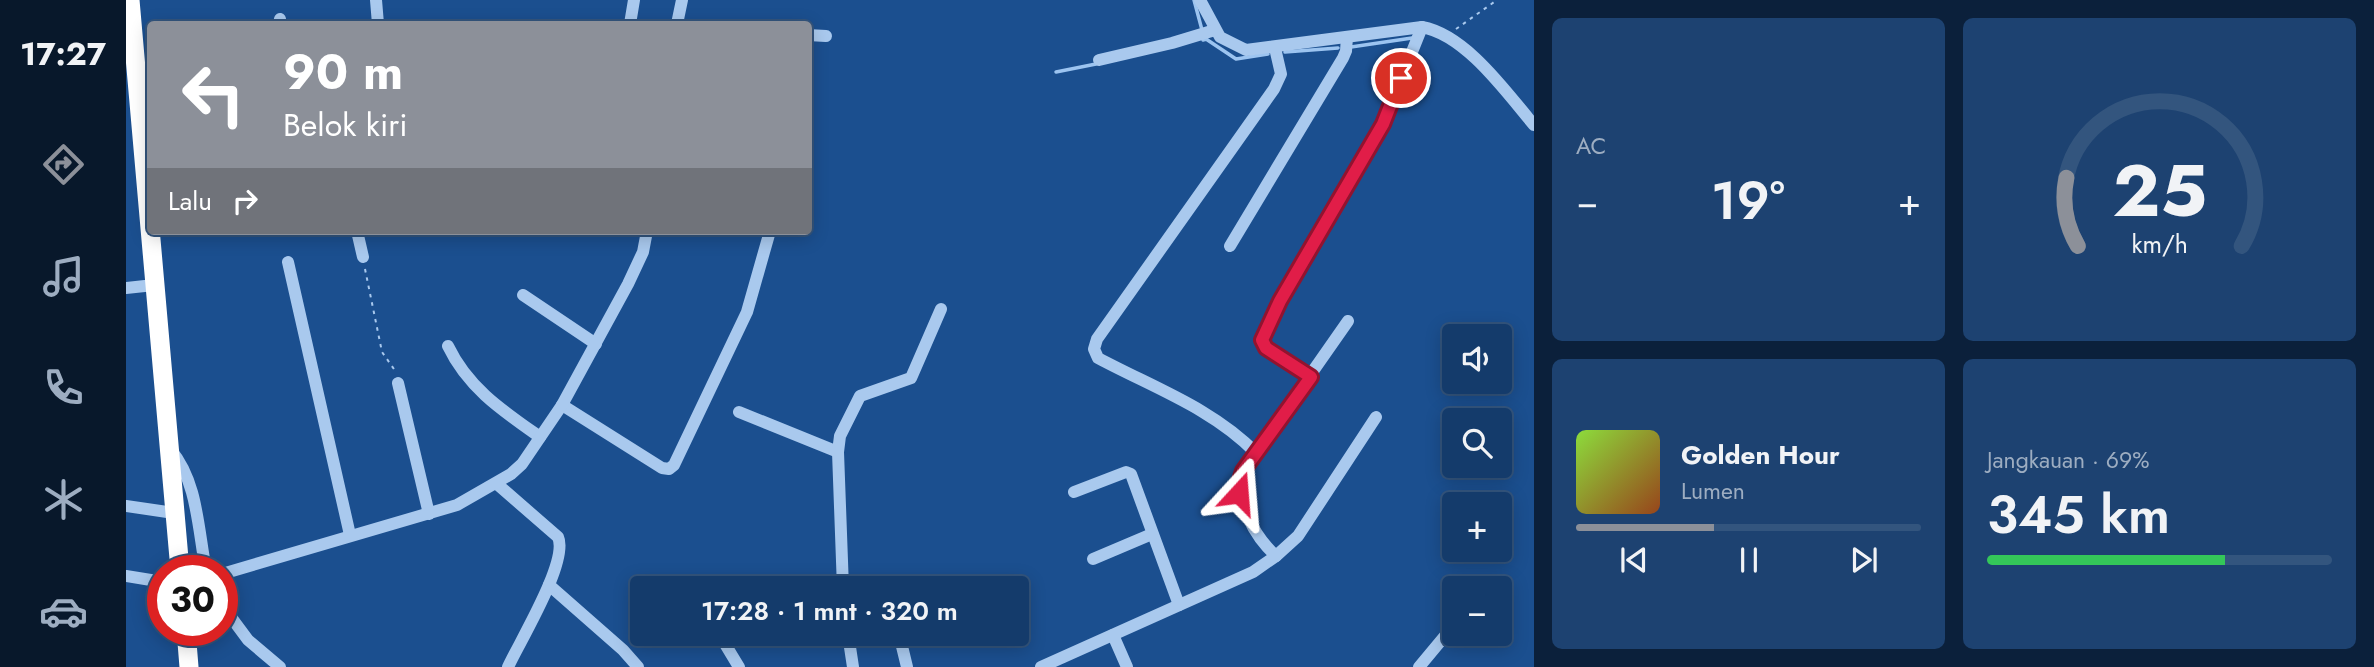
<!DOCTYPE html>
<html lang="id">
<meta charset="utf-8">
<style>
:root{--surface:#143b6b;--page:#1d4271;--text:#f1f3f6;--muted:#9dadc1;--line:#33557e;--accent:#8c9099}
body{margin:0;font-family:Jost,sans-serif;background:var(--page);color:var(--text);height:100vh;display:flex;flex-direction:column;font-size:26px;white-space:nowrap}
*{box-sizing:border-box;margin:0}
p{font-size:23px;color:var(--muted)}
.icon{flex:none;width:38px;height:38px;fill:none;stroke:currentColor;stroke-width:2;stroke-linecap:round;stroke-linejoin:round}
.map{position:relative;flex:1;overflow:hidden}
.panel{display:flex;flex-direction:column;gap:18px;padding:18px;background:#0b203b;width:840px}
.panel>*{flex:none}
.top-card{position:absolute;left:21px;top:21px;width:665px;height:214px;border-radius:7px;box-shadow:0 4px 18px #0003,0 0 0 2px var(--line);background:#8c9099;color:#fff;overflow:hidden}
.tools{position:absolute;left:1316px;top:324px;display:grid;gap:14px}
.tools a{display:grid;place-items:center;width:70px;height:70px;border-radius:7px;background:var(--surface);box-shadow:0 4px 18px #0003,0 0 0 2px var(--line);font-size:35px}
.speed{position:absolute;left:21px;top:555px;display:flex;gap:14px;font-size:35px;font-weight:700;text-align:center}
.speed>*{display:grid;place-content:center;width:91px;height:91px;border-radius:50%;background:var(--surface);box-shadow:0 4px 18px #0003,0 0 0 2px var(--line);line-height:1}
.speed .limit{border:10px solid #d22;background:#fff;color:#111}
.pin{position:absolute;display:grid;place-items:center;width:60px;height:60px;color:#fff;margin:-30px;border:4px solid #fff;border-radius:50%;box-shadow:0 2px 7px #0007}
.me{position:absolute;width:77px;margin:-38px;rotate:19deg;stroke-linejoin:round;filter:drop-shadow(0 0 5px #0008)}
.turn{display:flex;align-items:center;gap:24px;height:147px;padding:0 21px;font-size:32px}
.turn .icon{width:91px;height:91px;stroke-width:2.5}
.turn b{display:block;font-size:49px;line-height:60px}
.then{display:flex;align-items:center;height:66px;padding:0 21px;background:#0003;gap:14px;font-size:26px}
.big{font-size:52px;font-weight:600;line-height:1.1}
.panel .widget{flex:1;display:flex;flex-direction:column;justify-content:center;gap:10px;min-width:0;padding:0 24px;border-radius:10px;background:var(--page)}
.panel .dial{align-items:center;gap:0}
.dial svg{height:182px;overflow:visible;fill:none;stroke:var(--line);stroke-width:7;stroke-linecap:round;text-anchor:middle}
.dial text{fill:var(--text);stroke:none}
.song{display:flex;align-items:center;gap:21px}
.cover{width:84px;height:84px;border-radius:10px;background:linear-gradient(135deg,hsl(90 70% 55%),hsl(20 70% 35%))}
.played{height:7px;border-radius:4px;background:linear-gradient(90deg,var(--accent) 40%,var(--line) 40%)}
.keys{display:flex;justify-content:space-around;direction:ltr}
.heat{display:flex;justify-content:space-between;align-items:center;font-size:38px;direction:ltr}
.charge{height:10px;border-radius:5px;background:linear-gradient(90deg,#34c759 69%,var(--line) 0)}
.panel .tiles{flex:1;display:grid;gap:18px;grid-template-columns:repeat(2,1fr)}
.trip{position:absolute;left:504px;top:576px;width:399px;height:70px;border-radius:7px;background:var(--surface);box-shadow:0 4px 18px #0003,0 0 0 2px var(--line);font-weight:600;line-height:70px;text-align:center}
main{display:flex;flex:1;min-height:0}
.tab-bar{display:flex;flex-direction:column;width:126px;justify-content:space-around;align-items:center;background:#08182b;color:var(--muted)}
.tab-bar .icon{width:49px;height:49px}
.tab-bar .on{color:var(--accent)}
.tab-bar b{font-size:32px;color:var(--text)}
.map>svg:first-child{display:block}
</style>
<main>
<nav class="tab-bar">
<b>17:27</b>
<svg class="icon on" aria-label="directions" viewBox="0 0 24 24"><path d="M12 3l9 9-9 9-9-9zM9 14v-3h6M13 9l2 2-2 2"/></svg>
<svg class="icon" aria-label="music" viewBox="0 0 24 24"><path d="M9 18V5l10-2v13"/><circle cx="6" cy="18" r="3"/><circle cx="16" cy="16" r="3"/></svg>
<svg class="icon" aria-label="phone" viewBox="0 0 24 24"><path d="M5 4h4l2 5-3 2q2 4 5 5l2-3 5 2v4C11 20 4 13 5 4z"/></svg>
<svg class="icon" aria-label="climate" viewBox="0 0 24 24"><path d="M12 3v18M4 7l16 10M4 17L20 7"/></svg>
<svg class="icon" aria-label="car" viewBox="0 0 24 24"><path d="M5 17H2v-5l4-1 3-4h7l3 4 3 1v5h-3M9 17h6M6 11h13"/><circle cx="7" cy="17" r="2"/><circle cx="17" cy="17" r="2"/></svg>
</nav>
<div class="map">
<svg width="1408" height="667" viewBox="0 0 1408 667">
<rect width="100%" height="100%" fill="#1b4f8f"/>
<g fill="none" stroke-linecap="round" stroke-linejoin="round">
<g stroke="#9cc4f0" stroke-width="3.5">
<polyline points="1068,0 1076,30"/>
<polyline points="1077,40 1080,39 1110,59 1142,54"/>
<polyline points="1225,47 1286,38"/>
<polyline points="1159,52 1212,48"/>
<polyline points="930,72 970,64"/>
<polyline points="1233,153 1247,130"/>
</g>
<g stroke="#a9c9ee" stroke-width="2" stroke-dasharray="3.5 5" stroke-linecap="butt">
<polyline points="1330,29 1371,0"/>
<polyline points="239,269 256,352 270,372"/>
</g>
<g stroke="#a9c9ee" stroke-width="12">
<polyline points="250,0 252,24"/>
<path d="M 1074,0 L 1094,37 L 1120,50 L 1296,27 C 1340,35 1380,92 1408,125"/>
<polyline points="153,24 154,19"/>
<polyline points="504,24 508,0"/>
<polyline points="551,24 556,0"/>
<polyline points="682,35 700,36"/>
<polyline points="973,60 1046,43 1089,30"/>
<polyline points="231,231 237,257"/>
<polyline points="1104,246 1217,58 1220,51 1221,37"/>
<polyline points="162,262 224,535"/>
<polyline points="0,288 28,285"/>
<polyline points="397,295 470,344"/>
<path d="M 322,346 C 342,388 377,411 414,437"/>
<polyline points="1185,377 1140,348 1136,340 1154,301 1257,124 1296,27"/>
<polyline points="272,383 303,514"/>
<polyline points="436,405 536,468 543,469 548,465 621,312 644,231"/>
<polyline points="613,412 712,452"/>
<path d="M 45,450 C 72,482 72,531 80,570"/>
<path d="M 1130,453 C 1086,408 1026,387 972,358 L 968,349 L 971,339 L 1148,89 L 1155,74 L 1149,48"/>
<path d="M 371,484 L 432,537 C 443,561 394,641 382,667"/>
<polyline points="948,492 1000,472 1005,474 1053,605"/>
<polyline points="0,506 48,513"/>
<polyline points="1150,556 1172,536 1250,417"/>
<polyline points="967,559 1026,534"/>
<polyline points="96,574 331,505 385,474 396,464 436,405 502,284 517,252 521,231"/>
<polyline points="0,576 37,582"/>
<polyline points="423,585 497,650 512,667"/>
<polyline points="556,587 556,588"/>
<polyline points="717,588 712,452 714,436 734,396 785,378 815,309"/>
<polyline points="96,605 122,640 154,667"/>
<polyline points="593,634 613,667"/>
<polyline points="722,634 727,667"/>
<polyline points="773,634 781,667"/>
<polyline points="987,635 1001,667"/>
<path d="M 915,667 L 1127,572 L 1150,556 C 1129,537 1107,499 1117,471 L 1222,321"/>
<polyline points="1293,667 1328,625"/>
</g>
<g stroke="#fff" stroke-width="19">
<polyline points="4,0 54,570"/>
<polyline points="60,630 63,667"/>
</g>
</g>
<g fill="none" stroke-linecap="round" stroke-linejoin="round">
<defs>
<polyline id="route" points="1113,493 1113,483 1117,471 1185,377 1140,348 1136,340 1154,301 1257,124 1275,78"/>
</defs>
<use href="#route" stroke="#92132f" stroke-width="18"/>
<use href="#route" stroke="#e11d48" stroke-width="12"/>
</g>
</svg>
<div class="tools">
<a><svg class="icon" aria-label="sound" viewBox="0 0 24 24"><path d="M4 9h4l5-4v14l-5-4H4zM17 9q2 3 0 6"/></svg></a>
<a><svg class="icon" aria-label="search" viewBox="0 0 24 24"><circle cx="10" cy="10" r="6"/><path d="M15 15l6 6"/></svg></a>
<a>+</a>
<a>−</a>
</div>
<div class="speed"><div class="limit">30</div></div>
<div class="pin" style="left:1275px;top:78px;background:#d93025"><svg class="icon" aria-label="arrive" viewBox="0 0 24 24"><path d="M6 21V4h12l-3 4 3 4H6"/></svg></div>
<svg class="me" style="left:1113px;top:493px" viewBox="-20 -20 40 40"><path d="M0-17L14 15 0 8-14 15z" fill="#e11d48" stroke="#fff" stroke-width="4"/></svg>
<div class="trip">17:28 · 1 mnt · 320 m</div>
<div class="top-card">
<div class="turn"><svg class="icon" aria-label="left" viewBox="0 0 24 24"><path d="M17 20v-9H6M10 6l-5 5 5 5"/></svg><div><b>90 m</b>Belok kiri</div></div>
<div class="then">Lalu<svg class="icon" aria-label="right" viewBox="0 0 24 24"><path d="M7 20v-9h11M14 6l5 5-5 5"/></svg></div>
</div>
</div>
<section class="panel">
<div class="tiles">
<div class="widget"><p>AC</p>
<div class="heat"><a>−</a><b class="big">19°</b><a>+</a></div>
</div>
<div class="widget dial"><svg viewBox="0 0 100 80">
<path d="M14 69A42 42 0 1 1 86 69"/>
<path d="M14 69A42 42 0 0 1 9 39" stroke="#8c9099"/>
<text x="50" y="56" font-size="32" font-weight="700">25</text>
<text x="50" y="72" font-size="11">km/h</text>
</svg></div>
<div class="widget">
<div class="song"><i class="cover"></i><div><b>Golden Hour</b><p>Lumen</p></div></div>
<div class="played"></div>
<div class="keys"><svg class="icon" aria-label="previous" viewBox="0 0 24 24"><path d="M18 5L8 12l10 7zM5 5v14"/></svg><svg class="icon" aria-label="pause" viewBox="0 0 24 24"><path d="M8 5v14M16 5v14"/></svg><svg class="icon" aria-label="next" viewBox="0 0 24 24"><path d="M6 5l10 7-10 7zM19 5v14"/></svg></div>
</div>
<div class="widget"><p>Jangkauan · 69%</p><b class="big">345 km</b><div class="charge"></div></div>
</div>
</section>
</main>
